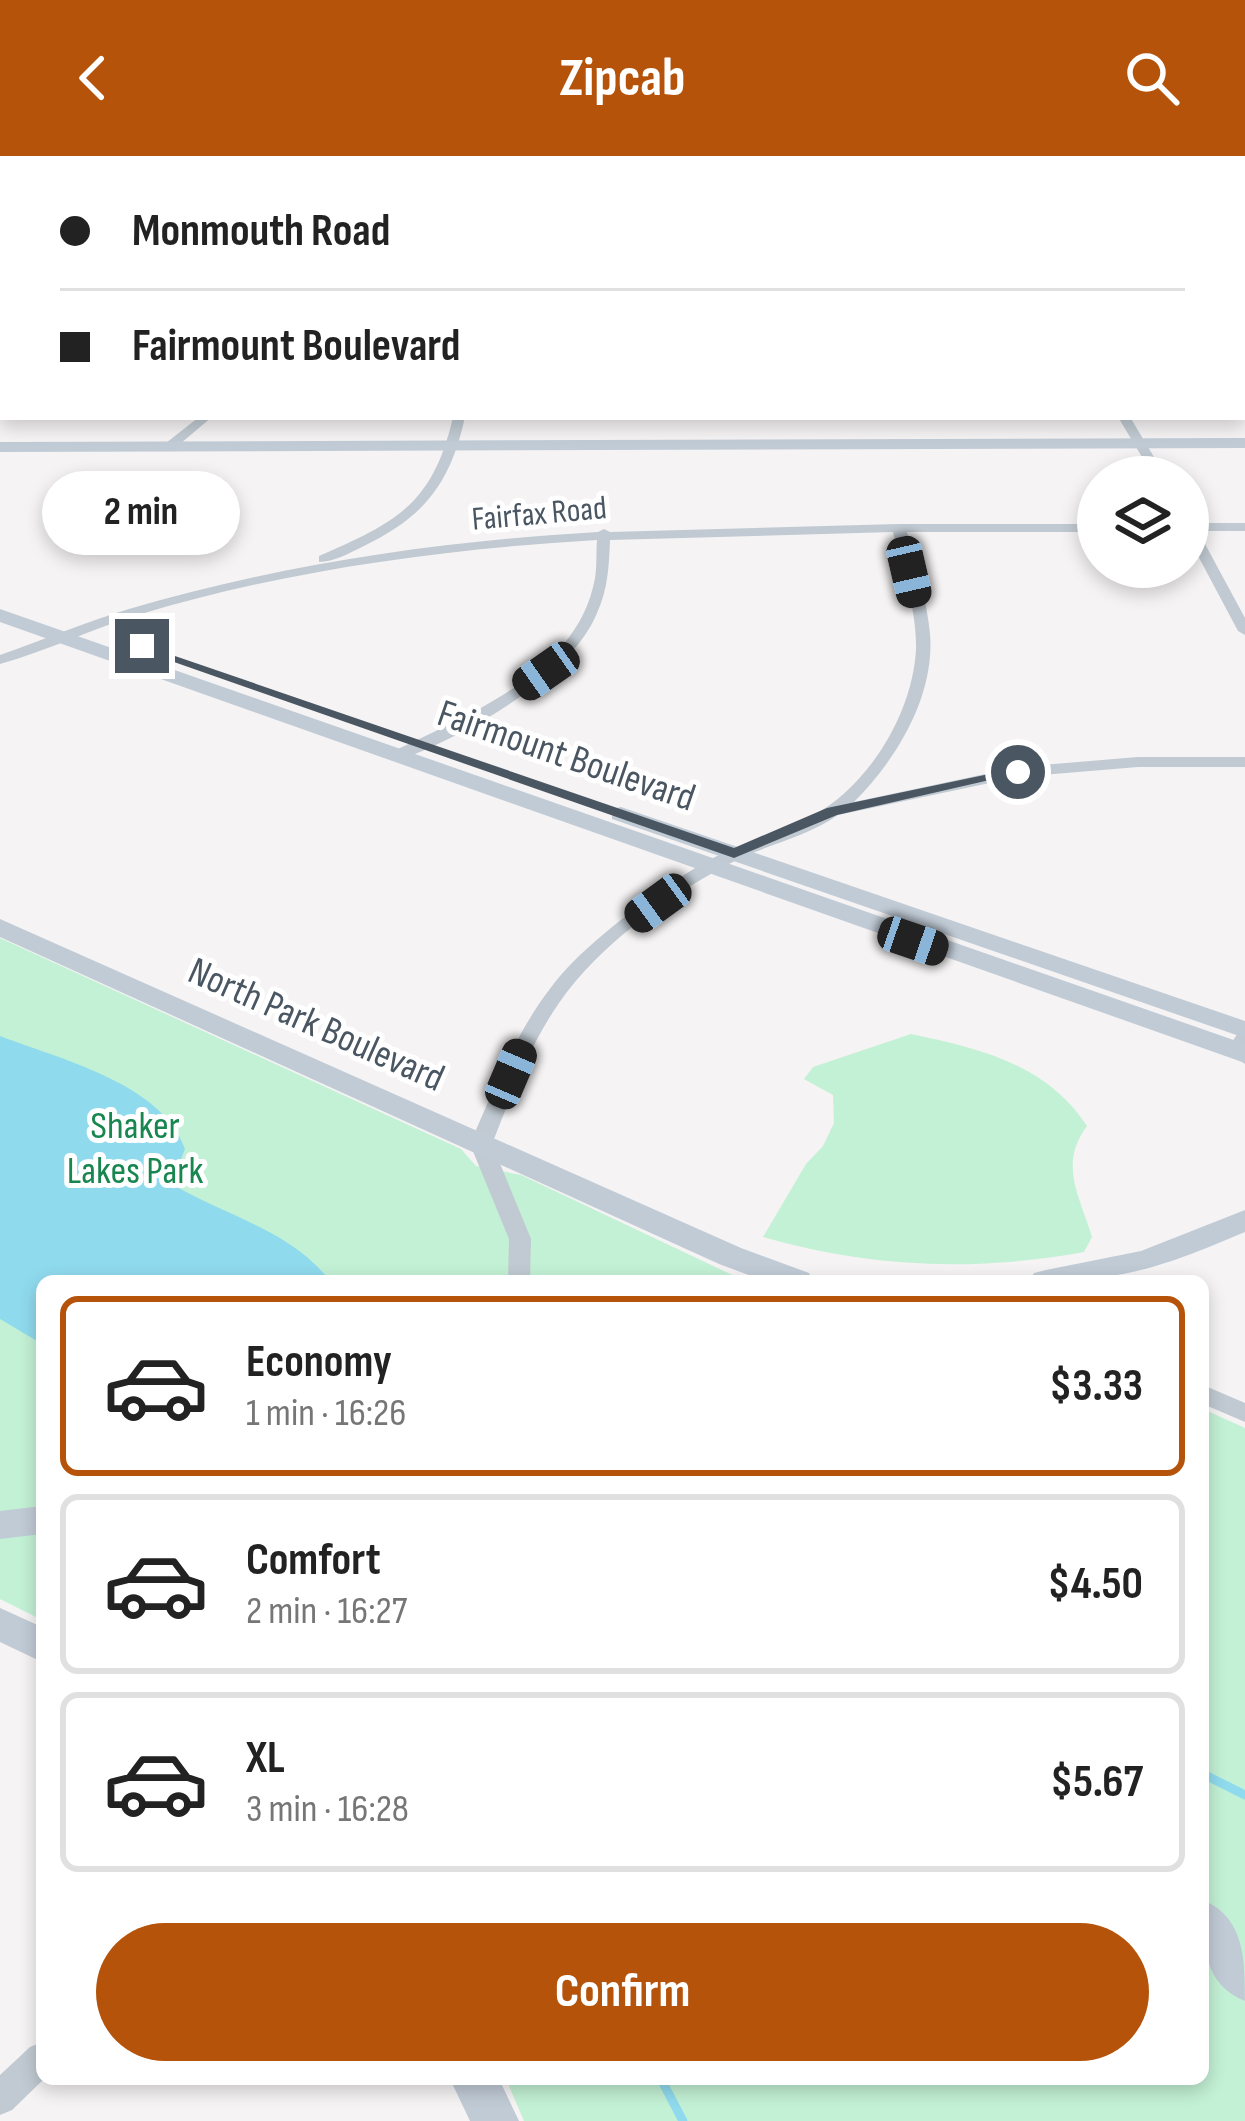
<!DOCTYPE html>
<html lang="en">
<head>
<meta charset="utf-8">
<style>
	body { margin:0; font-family:"Sofia Sans Condensed",sans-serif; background:#f2f2f2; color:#222; height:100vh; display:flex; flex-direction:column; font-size:45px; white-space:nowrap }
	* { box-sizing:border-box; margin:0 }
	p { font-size:39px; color:#767676 }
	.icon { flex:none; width:66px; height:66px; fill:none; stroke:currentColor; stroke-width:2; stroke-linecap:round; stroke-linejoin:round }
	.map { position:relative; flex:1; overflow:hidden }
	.sheet { position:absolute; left:36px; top:1119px; width:1173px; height:810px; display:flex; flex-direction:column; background:#fff; border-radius:18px; box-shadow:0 6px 18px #0003 }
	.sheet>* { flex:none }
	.hud { position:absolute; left:0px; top:0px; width:1245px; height:264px; box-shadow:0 6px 18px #0003; display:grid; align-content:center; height:264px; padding:0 60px; background:#fff }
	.tools { position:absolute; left:1077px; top:300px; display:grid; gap:24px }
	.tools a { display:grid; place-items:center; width:132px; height:132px; border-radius:50%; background:#fff; box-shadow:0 6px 18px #0003; font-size:60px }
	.end { position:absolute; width:54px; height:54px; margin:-27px; border:15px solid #4a5661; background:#fff; box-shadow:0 0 0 6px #fff }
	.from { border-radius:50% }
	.bubble { position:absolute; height:84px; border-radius:42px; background:#fff; box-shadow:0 6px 18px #0003; font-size:39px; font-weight:700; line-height:84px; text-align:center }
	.car { position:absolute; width:36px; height:72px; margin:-36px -18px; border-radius:15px; box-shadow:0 0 9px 3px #0007; background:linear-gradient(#222 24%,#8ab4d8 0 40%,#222 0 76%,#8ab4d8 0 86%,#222 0) }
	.hud b { display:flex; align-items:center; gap:42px; height:114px; font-size:45px }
	.hud b+b { border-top:3px solid #e0e0e0 }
	.hud i { width:30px; height:30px; background:#222 }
	ul { padding:21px 0 0; list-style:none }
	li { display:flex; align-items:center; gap:36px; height:180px; margin:0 24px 18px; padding:0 36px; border:6px solid #e0e0e0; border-radius:18px }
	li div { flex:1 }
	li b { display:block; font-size:45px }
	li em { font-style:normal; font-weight:700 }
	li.active { border-color:#b45309 }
	li>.icon { width:108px; height:108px; stroke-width:1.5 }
	.action { display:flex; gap:24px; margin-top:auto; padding:24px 60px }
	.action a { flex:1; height:138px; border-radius:72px; background:#b45309; color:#fff; font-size:48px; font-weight:700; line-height:138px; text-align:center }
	header { display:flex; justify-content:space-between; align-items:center; height:156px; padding:0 60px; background:#b45309; color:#fff; font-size:54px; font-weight:700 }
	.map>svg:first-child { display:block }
	.green { fill:#c3f1d5 }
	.water { fill:#90daee }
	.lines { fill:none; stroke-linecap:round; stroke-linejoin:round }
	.stream { stroke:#90daee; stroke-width:9 }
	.street { fill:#c1cad2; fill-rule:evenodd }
	.secondary { fill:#c1cbd6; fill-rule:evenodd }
	.route { fill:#4a5661 }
	.labels { text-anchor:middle; stroke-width:10; stroke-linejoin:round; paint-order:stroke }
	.far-street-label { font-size:33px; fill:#4a5661; stroke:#fff }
	.street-label { font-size:39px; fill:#4a5661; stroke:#fff }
	.park-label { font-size:39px; fill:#17864f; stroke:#fff }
</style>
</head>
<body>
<header><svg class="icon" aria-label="back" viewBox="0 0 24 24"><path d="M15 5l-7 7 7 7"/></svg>Zipcab<svg class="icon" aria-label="search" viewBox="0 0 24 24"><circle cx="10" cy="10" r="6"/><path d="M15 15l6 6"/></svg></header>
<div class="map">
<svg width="1245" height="1965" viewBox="0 0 1245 1965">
	<rect width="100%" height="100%" fill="#f5f3f3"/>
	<path class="green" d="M0,782L461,993L476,1010L521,1019L745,1125H42V1464L0,1443Z
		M911,878C978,892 1047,908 1087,970C1058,1009 1080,1040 1092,1081L1084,1096C974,1116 871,1112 763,1081L806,1008L823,990L834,967L833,939L804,923L813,911Z
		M1203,1253L1245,1272V1965H524L506,1923H1203Z"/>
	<path class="water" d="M0,880C59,903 162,927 185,993L176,1016L177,1031C230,1061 293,1076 330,1125H42V1188L0,1163Z"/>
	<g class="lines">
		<path class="stream" d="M1203,1618L1245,1639
			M661,1923L683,1965"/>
		<path class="street" d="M658,0H666L667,3H659Z
			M788,0H796L797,3H789Z
			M930,0H938L939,3H931Z
			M1067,0H1075L1077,3H1069Z
			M1172,0H1181L1183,3H1174Z
			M3,32V38L0,39V33Z
			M1242,37H1245V43H1242Z
			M0,53H3V59H0Z
			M1242,73L1245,74V83L1242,82Z
			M1242,117H1245V123H1242Z
			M1242,165H1245V171H1242Z
			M0,168H3V174H0Z
			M1242,219H1245V225H1242Z
			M0,223H3V229H0Z
			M199,261H212L174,293H166V287Z
			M453,261H465C450,328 425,360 364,390C349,397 334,406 319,406V400C397,366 433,348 453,261Z
			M1118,261H1130L1166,321H1154Z
			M1188,364L1194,367H1245V375H1198L1245,462V479L1238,475L1188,381Z
			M898,368H1098V376H907C915,410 927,443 930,478C935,540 897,603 854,646L1018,611L1138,601H1245V611H1138L1018,621L838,659C805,682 764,689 729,708C667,741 599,789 559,847C529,890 511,940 492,988L531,1083L530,1125H508L509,1083L470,988C499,921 526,850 580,799C620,762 665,728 713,702C746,685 782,677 814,659C870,628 913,556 916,493C917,453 902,414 893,376L610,384C609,410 608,433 597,457C571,522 460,583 396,605L388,600L390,597C468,558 578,518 595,422C597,410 596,397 597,384C443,393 286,414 138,459C91,473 47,495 0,508V499C43,484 86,466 129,453C282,408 440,385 598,376L604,373L610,376Z
			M1245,875V908L1226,895L1238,877Z
			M1203,1229L1245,1247V1266L1203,1248Z
			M42,1886L44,1923L12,1954L0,1959V1919L30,1891Z"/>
		<path class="secondary" d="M3,154V166L0,167V155Z
			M1245,282V292L0,296V286Z
			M0,453L1245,888V907L0,466Z
			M621,651L1245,865V882L612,663V653Z
			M0,763L741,1092L809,1117L813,1125H765L719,1108L0,781Z
			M1245,1054V1076C1160,1112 1124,1125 1030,1125L1034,1117L1046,1114L1141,1095Z
			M42,1350V1378L0,1383V1355Z
			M0,1452L42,1471V1506L0,1486Z
			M1203,1744C1245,1762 1245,1804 1245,1845C1201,1827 1203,1785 1203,1744Z
			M450,1923H499L519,1965H470Z"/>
	</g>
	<path class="route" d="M137,487L734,692L827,652L1018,612L1025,616L837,659L734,702L137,493Z"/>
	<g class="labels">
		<g class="far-street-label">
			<text transform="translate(539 356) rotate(-5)" y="12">Fairfax Road</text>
		</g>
		<g class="street-label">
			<text transform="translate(567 598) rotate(19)" y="14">Fairmount Boulevard</text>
			<text transform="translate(317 867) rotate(24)" y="14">North Park Boulevard</text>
		</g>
		<g class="park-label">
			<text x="135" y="982">Shaker<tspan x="135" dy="45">Lakes Park</tspan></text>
		</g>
	</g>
</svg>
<div class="tools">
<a><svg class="icon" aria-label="layers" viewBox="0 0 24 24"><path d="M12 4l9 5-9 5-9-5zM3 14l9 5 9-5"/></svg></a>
</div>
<i class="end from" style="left:1018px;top:616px"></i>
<i class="end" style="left:142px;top:490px"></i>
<div class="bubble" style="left:42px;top:315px;width:198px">2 min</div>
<i class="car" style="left:909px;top:416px;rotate:167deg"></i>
<i class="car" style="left:546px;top:515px;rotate:235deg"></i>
<i class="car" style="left:658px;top:747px;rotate:234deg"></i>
<i class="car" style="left:913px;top:785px;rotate:109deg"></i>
<i class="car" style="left:511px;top:918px;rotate:23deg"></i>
<div class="hud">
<b><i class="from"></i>Monmouth Road</b>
<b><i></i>Fairmount Boulevard</b>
</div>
<section class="sheet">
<ul>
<li class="active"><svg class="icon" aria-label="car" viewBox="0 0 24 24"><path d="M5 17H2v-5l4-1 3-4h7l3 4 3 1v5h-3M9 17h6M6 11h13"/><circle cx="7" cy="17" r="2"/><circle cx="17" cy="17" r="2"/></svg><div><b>Economy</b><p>1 min · 16:26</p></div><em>$3.33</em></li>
<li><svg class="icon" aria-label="car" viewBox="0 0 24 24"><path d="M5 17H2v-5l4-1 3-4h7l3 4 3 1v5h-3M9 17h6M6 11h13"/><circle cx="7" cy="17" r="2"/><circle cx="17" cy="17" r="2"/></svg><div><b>Comfort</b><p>2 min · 16:27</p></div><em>$4.50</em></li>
<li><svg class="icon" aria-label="car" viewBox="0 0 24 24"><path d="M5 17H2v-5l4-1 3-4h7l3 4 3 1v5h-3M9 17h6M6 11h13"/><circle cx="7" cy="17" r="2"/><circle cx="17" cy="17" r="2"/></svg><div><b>XL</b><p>3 min · 16:28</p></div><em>$5.67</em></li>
</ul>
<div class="action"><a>Confirm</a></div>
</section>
</div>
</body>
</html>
